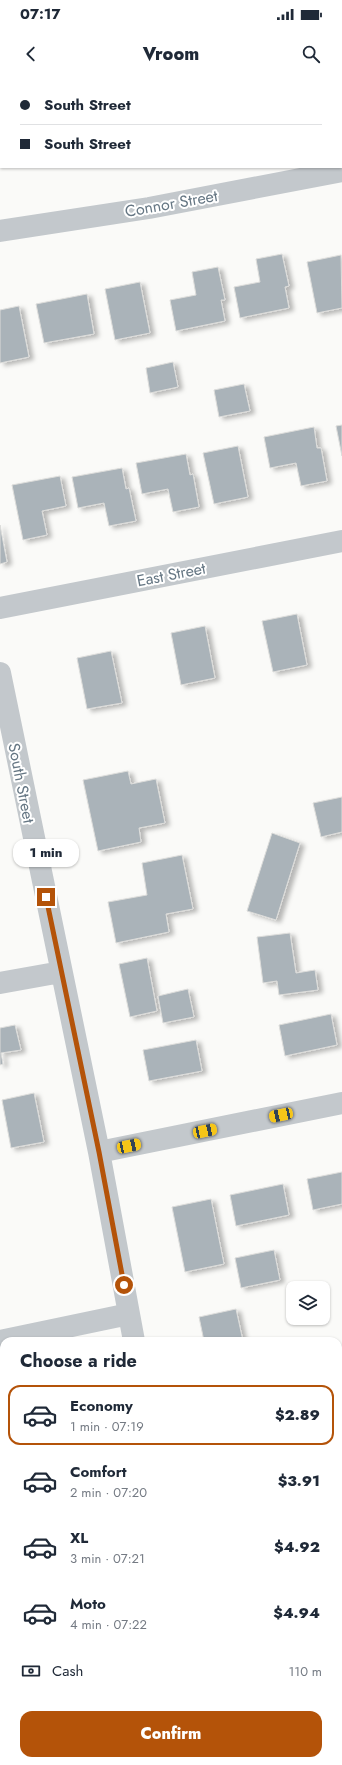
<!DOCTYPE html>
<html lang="en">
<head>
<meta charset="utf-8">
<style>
	body { margin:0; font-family:Jost,sans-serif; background:#f2f2f3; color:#1f2937; height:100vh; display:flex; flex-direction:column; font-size:15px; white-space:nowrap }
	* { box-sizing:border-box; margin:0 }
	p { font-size:13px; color:#747a83 }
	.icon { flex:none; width:22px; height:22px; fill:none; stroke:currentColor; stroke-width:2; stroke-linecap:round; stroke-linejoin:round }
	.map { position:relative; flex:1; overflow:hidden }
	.details { position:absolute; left:0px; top:1257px; width:342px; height:428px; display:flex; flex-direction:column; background:#fff; border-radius:12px 12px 0 0; box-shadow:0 1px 3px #0004 }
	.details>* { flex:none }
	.guide { position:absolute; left:0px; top:0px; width:342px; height:88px; box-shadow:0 1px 3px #0004; display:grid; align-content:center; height:88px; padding:0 20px; background:#fff }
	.fabs { position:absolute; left:286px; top:1201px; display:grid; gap:8px }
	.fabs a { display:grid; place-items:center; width:44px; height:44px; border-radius:8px; background:#fff; box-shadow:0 1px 3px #0004; font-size:20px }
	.end { position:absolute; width:18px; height:18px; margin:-9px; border:5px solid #b45309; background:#fff; box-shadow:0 0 0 2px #fff }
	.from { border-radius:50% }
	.bubble { position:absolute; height:28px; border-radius:12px; background:#fff; box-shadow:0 1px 3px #0004; font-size:13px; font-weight:800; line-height:28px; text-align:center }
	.car { position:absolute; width:12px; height:24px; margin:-12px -6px; border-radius:5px; box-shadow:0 0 3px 1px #0007; background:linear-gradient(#f5c518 24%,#345 0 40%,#f5c518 0 76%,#345 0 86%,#f5c518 0) }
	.guide b { display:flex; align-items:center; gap:14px; height:38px; font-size:15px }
	.guide b+b { border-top:1px solid #e0e1e3 }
	.guide i { width:10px; height:10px; background:#1f2937 }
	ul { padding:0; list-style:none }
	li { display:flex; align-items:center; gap:12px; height:60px; margin:0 8px 6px; padding:0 12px; border:2px solid transparent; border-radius:12px }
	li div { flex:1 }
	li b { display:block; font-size:15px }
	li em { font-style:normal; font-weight:800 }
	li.active { border-color:#b45309 }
	li>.icon { width:36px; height:36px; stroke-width:1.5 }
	h2 { padding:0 20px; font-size:18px; line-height:48px }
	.pay { display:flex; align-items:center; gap:10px; height:44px; padding:0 20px; font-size:15px }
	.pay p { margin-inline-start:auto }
	.button { display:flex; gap:8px; margin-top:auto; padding:8px 20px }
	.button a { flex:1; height:46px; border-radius:12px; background:#b45309; color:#fff; font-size:16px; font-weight:800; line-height:46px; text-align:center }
	.status { display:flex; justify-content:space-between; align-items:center; height:28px; padding:0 20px; background:#fff; direction:ltr }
	.status svg { height:11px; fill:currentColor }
	header { display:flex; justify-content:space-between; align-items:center; height:52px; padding:0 20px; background:#fff; font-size:18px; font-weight:800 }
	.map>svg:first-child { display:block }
	.building { fill:#aab3b9; stroke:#dcdcda; filter:url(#shadow) }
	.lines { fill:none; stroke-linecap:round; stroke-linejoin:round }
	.minor { stroke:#c3c8cc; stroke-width:22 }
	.route { stroke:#b45309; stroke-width:5 }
	.labels { text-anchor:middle; stroke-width:4; stroke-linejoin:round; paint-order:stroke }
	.street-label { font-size:16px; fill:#657683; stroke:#fff }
</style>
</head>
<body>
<div class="status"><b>07:17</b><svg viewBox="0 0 49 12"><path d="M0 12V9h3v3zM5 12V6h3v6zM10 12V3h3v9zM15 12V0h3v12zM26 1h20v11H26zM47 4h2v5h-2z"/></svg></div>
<header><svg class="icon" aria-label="back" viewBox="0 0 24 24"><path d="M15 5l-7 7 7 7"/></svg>Vroom<svg class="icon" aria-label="search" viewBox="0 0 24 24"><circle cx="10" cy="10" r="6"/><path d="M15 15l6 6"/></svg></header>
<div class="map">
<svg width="342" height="1685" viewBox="0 0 342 1685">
	<defs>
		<filter id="shadow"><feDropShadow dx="4.5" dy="2.5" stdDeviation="2" flood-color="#0004"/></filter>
	</defs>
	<rect width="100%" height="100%" fill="#fafaf8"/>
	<path class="building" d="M0,0H40L41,1H1L0,22Z
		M66,0H90L91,1H66Z
		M282,174L289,206L285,207L289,228L240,238L234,207L260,202L256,179Z
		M341,175L342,228L317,233L307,182Z
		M218,187L225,220H221L225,241L176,251L170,220L196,215L192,192Z
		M140,202L150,253L115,260L105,209Z
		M87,214L94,254L44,263L36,224Z
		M19,226L29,277L0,283V230Z
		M173,282L178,307L150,313L146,288Z
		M244,304L250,331L219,337L214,310Z
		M342,345V376L336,346Z
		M314,347L317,368H321L327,401L301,406L296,383L270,388L264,357Z
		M238,366L248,417L214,424L203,373Z
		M186,374L190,395L193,394L199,427L173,432L168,409L142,414L136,383Z
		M122,388L126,409L129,408L136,441L109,446L104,423L78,428L72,397Z
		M60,396L66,426L42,431L47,455L23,460L12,405Z
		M0,445L7,482L0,484Z
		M297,534L307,585L273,592L262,541Z
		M205,546L215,598L181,605L171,553Z
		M111,571L122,623L87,629L77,578Z
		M128,691L131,704L156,699L165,743L139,748L141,762L98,771L83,700Z
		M342,717V752L321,757L313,723Z
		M272,753L300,763L276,840L247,831Z
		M182,775L193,829L166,834L169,852L116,863L108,822L147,815L142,783Z
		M290,853L296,893L315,890L318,910L279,915L277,901L263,903L257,857Z
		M147,878L157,931L130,937L119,884Z
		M188,909L194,937L163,943L158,916Z
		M331,934L337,965L285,976L279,945Z
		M15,945L21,970L1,973L3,984L0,985V948Z
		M196,960L202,991L149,1001L143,970Z
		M34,1013L44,1062L11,1068L2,1020Z
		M342,1092V1124L313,1130L307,1099Z
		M283,1104L289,1135L236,1146L230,1115Z
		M211,1119L224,1184L185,1192L172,1127Z
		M274,1170L280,1200L241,1208L235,1178Z
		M236,1229L243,1261H204L199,1237Z
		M4,1525V1584H0V1526Z
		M338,1602H340L342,1613V1655H338Z
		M22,1681H50V1685H23Z
		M82,1681H110V1685H83Z
		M129,1681H157L158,1685H130Z
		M273,1681H306L307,1685H274Z"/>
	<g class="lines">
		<path class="minor" d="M279,0L280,1
			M0,151L149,128L342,91
			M0,528L342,461
			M0,593L99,1072L134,1261
			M0,903L61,892
			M99,1072L342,1023
			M0,1261L129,1234
			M338,1552L342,1551
			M0,1620L4,1619
			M217,1681L218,1685"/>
	</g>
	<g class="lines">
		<path class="route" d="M46,817L99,1072L124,1205"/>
	</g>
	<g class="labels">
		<g class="street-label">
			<text transform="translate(171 123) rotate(-10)" y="6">Connor Street</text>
			<text transform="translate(171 494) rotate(-11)" y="6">East Street</text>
			<text transform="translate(22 703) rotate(79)" y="6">South Street</text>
		</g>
	</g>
</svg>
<div class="fabs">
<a><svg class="icon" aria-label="layers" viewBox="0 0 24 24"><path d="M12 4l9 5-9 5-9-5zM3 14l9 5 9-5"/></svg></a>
</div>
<i class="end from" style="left:124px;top:1205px"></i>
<i class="end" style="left:46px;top:817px"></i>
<div class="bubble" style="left:13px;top:759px;width:66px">1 min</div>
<i class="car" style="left:281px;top:1035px;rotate:258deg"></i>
<i class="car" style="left:205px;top:1051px;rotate:78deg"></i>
<i class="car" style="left:129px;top:1066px;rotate:78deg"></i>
<div class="guide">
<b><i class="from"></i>South Street</b>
<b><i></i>South Street</b>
</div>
<section class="details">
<h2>Choose a ride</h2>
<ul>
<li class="active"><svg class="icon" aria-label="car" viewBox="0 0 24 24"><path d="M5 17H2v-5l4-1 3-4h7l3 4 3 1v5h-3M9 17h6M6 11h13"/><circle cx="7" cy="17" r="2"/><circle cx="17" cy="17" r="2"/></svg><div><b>Economy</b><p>1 min · 07:19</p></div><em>$2.89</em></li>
<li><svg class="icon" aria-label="car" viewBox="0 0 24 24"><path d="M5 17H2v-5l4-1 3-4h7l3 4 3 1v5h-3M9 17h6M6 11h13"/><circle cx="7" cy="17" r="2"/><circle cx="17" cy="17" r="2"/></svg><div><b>Comfort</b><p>2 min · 07:20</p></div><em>$3.91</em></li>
<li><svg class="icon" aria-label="car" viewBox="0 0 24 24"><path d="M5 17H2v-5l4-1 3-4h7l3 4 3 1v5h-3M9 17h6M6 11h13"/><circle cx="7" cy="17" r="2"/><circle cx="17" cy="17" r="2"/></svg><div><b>XL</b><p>3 min · 07:21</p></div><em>$4.92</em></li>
<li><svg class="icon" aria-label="car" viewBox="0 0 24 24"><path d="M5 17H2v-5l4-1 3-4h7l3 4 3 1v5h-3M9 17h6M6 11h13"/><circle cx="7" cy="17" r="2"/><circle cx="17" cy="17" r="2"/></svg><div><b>Moto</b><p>4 min · 07:22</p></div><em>$4.94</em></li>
</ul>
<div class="pay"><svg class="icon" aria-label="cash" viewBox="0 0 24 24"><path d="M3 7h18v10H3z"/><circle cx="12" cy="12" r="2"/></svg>Cash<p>110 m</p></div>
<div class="button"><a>Confirm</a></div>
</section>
</div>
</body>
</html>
